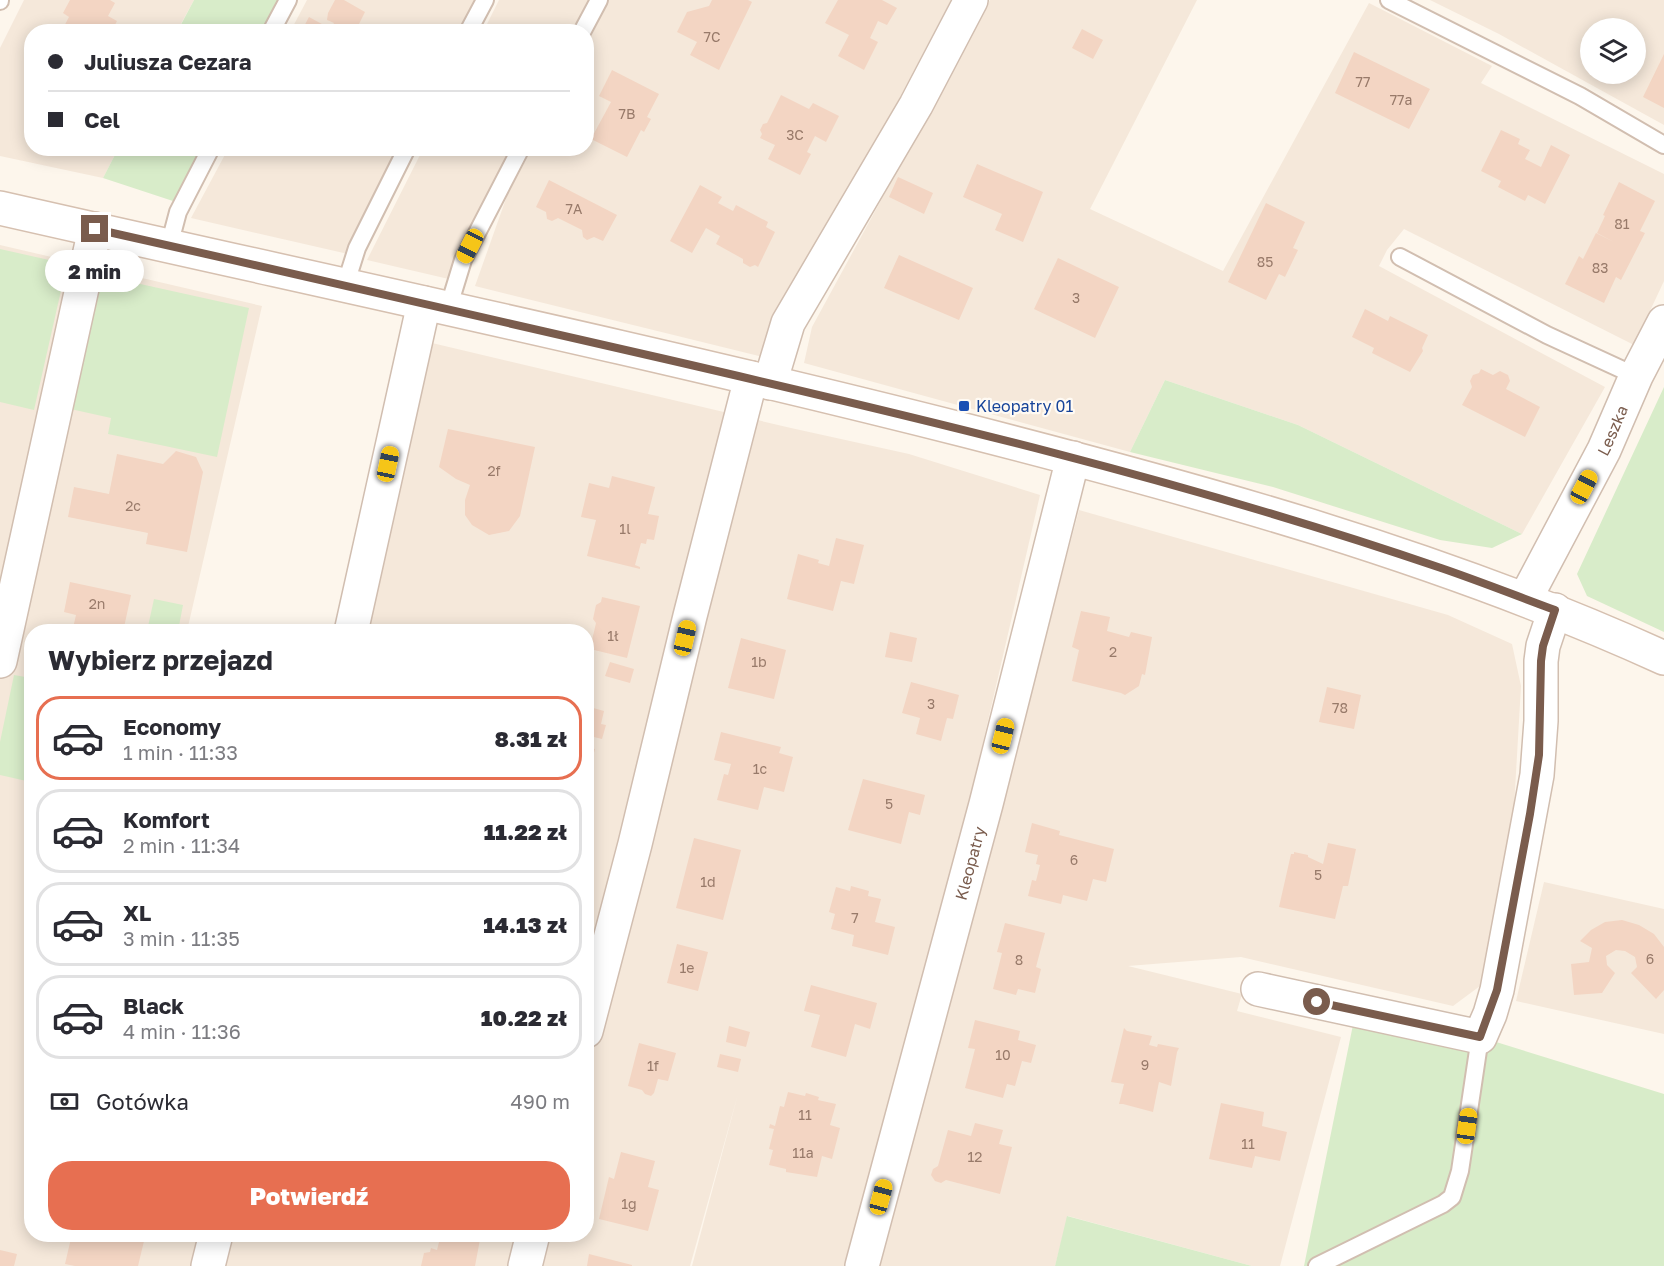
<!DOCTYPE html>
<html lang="pl">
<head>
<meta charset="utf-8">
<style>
	body { margin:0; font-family:"Golos Text",sans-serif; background:#f7f7f7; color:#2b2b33; height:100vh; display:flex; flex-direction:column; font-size:22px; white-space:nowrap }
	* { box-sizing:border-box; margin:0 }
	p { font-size:20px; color:#7c7c81 }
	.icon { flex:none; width:33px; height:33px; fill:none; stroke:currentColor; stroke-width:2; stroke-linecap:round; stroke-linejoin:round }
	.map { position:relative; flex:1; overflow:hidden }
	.details { position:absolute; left:24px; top:624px; width:570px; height:618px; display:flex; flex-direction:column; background:#fff; border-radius:24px; box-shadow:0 3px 15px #0003 }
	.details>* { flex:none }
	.banner { position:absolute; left:24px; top:24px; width:570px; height:132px; border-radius:24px; box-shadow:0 3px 15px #0003; display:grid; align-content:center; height:132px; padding:0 24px; background:#fff }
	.tools { position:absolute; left:1580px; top:18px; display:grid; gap:12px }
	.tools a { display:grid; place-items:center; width:66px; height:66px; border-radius:50%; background:#fff; box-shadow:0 3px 15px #0003; font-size:30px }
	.end { position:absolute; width:27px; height:27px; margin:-14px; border:8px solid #7a5c4d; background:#fff; box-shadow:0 0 0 3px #fff }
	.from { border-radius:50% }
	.bubble { position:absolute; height:42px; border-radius:21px; background:#fff; box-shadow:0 3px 15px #0003; font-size:20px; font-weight:800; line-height:42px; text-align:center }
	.car { position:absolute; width:18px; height:36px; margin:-18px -9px; border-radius:8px; box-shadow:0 0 4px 2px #0007; background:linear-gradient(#f5c518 24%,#345 0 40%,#f5c518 0 76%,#345 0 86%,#f5c518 0) }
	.banner b { display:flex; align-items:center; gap:21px; height:57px; font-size:22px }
	.banner b+b { border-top:2px solid #e1e1e2 }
	.banner i { width:15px; height:15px; background:#2b2b33 }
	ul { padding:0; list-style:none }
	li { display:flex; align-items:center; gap:18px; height:84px; margin:0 12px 9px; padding:0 12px; border:3px solid #e1e1e2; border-radius:24px }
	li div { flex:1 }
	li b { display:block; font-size:22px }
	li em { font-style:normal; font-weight:800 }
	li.selected { border-color:#e76f51 }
	li>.icon { width:54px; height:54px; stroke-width:1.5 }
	h2 { padding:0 24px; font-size:27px; line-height:72px }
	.pay { display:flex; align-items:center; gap:15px; height:66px; padding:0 24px; font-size:22px }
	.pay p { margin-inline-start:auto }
	.primary-button { display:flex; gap:12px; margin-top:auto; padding:12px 24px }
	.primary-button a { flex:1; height:69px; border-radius:24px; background:#e76f51; color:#fff; font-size:24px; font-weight:800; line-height:69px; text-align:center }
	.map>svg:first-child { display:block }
	.residential { fill:#f5e8da; fill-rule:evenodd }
	.green { fill:#d8ecc9 }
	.building { fill:#f3d5c3 }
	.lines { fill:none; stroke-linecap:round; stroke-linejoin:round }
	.lane-casing { stroke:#d1beb0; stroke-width:20 }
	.street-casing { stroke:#d1beb0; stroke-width:36 }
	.secondary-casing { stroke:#d6c0b0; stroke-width:36 }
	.lane { stroke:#fff; stroke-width:16 }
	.street { stroke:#fff; stroke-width:33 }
	.secondary { stroke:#fff; stroke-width:33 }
	.route { stroke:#7a5c4d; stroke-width:8 }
	.transit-dot { fill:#1a4fb4; stroke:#fffaf3; stroke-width:2 }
	.labels { text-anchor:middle; stroke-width:4.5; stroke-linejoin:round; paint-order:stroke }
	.number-label { font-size:14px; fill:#987a6a }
	.transit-label { font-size:16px; fill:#164399; stroke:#fffaf3; text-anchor:start }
	.street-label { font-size:16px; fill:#7a5c4d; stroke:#fffaf3 }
</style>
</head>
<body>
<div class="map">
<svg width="1664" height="1266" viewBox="0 0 1664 1266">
	<rect width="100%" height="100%" fill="#fdf6ec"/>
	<path class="residential" d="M24,0H194L177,31L32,32V148L118,149L103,178L0,156V48Z
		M307,0H479L463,31L290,32Z
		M499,0H591L576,31L483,32Z
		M609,0H951L763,357L475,286L508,193L532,149L586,148L587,44Z
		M990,0H1197L1090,209L1223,271L1369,3L1492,66L1481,83L1664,174V281L1634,345L1404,229L1387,250L1379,266L1605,387L1522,534L1298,425L1165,380L1130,452L804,363L812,327Z
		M1430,0H1664V125L1499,34ZM1590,28H1635V74H1590Z
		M228,149H402L348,254L191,218Z
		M423,149H518L453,280L367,260Z
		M0,245L262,306L187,631L32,632V1234H586V632L364,631L432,343L791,428L909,454L1040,495L972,790L852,1266H692L738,1094L690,1266H0Z
		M1079,510L1448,615L1512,644L1521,686L1512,842L1480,986L1453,1006L1241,957L1128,966L1242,994L1237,1011L1341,1037L1280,1266H1252L1068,1216L1055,1266H880Z
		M1544,882L1664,909V1034L1516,1001Z"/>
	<path class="green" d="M194,0H280L263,31L177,32Z
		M118,149H203L176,202L103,178Z
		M0,249L67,264L34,410L0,402Z
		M95,274L249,308L217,457L108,434L111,418L66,408Z
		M1165,380L1298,425L1522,534L1492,548L1440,540L1273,487L1130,452Z
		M1664,387V632L1587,596L1577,574Z
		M154,599L183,605L178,631H147Z
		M14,675L31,678V782L0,775V742Z
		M1356,1010L1480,1037L1664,1094V1266H1304Z
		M1067,1216L1252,1266H1055Z"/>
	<path class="building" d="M70,0H110L115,3L108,16L117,21L115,25L118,32H61L69,17L63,13Z
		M335,0H344L365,12L357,28L353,25L350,32H301L309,17L331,29L334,23L327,20L328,13Z
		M712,0H748L752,2L719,70L690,55L697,42L677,32L687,12L709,6Z
		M838,0H882L897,8L887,25L878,21L870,38L878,42L864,70L838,56L849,35L825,23Z
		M1082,29L1103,40L1093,59L1072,48Z
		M1354,52L1430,89L1409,129L1335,93Z
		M1664,54V108L1643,97Z
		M612,70L659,94L647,117L651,119L644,132L641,130L627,157L591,139L611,102L599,96Z
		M781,95L809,109L813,103L839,116L826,142L815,136L807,152L811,154L800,175L768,159L775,145L760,138L762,134L760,130L763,124L767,123Z
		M1501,130L1520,139L1518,144L1530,150L1525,159L1541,167L1551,145L1570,155L1545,204L1528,195L1525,201L1498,187L1501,181L1481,171Z
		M977,164L1043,192L1023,242L995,230L1002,214L963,197Z
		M898,177L933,193L924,214L889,197Z
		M549,180L617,215L603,241L594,237L587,240L583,237L582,230L558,218L552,221L547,219L546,212L536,207Z
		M1619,182L1655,201L1640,231L1645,233L1621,280L1616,277L1604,303L1565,284L1579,256L1583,259L1596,233L1614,242L1597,233L1605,216L1603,215Z
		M700,185L722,197L718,203L733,211L736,205L768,222L766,227L775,232L758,267L755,265L750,267L743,263V259L716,244L720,236L706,228L692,253L670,241Z
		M1266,203L1305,222L1293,248L1298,250L1285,277L1279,274L1266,300L1228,282Z
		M899,255L973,288L959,320L884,288Z
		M1058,258L1119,287L1095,338L1034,309Z
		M1365,309L1388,321L1390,316L1428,335L1422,348L1423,351L1410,372L1372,353L1374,348L1352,337Z
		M1481,369L1493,375L1500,371L1508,375L1510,381L1506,389L1540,407L1525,437L1462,405L1472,387L1470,381L1473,375L1479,373Z
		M448,429L535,447L520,516L509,531L489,535L472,525L465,515V500L470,485L456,479L439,467Z
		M176,451L196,457L203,472L187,552L146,544L148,533L68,517L74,487L109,494L117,454L163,464Z
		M612,476L655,487L648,514L659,516L654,540L647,539L646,544L641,543L635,565L640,567V569L587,556L596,520L581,517L589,483L609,488Z
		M836,538L864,545L854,584L841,581L833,611L787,599L798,554L819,560L818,563L829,566Z
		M70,582L131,595L123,632H72L76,615L64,612Z
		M602,597L640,606L627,658L590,649L596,623L593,619L596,605L601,602Z
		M1081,611L1110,617L1107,631L1129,637L1131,632L1152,637L1145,675L1142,674L1139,686L1125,695L1121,693L1072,681L1079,650L1072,647Z
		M890,632L917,638L912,662L885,657Z
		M741,638L786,650L774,699L728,688Z
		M610,662L634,669L630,683L605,676Z
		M911,682L959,695L953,719L947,718L941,741L916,734L920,718L902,713Z
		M1327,687L1361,695L1354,729L1319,722Z
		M586,706L604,711L601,724L606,725L602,739L594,737L591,748L595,749L588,775L586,774Z
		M721,732L781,747L779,753L793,757L784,792L764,787L758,810L717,800L724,774L728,775L731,764L714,760Z
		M863,779L925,795L920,815L909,812L901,844L848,830Z
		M1032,823L1060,831L1059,835L1114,849L1106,882L1093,879L1087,901L1063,895L1061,904L1028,896L1032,880L1036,881L1040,865L1036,864L1038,855L1025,852Z
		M694,838L741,850L723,920L676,908Z
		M1328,843L1356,849L1348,886H1343L1335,919L1279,907L1291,854H1294V852L1308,855V857L1323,864Z
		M851,886L869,891L868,896L881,899L875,922L895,927L888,955L852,946L854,935L831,929L835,914L829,912L836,887L850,891Z
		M1622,920L1639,925L1654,934L1664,947V990L1656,999L1631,973L1637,967L1635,957L1625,951L1616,950L1606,956L1607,965L1615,973L1602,993L1574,995L1571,964L1589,962L1592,948L1580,941L1591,930L1605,922Z
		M1005,923L1045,933L1036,967L1041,969L1035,993L1018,989L1016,995L993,989L1002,953L997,952Z
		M677,944L708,952L698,991L667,983Z
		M811,985L877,1003L870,1029L855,1024L846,1057L811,1047L820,1015L804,1011Z
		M975,1020L1020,1031L1018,1040L1036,1045L1031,1063L1022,1061L1015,1086L1007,1084L1003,1098L965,1088L975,1049L968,1048Z
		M729,1026L750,1032L746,1047L726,1042Z
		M1124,1028L1127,1031L1152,1036L1149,1045L1157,1047L1158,1044L1179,1048L1177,1052L1171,1086L1159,1082L1153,1112L1123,1104H1119L1124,1084L1111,1082Z
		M639,1043L676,1053L668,1081L658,1079L654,1093L651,1096L645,1094L642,1090L628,1086Z
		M720,1054L741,1059L738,1072L717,1067Z
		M788,1092L805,1096L806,1093L819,1097L818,1100L836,1104L830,1125L840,1128L832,1159L822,1156L817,1177L786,1172V1169L769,1165L773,1150L769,1149L774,1129L769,1128L770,1124L775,1126L780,1106L784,1107Z
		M1221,1103L1264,1112L1262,1126L1287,1132L1280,1161L1255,1156L1252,1168L1209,1159Z
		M975,1123L1003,1130L999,1144L1012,1147L1000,1194L946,1180L941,1183L935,1181L931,1175L933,1169L938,1166L948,1130L971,1136Z
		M621,1152L655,1161L648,1187L659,1190L648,1231L599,1219L609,1177L614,1179Z
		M72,1234H136L145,1237L138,1266H75L65,1264Z
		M441,1234H481L475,1266H421L424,1253L430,1252L431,1248L437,1250Z
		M0,1250L17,1254L14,1266H0Z
		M589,1254L632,1265V1266H587Z"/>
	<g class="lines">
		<defs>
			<path id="lane" d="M1389,0L1580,96L1664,145
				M0,1V0
				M271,32L288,0
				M468,32L485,0
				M582,32L599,0
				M169,246L178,212L211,148
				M1400,257L1547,335L1636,376
				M345,286L357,248L407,148
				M448,309L463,260L521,148
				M1317,1266L1443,1204L1452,1197L1460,1171L1480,1037"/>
			<g id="street">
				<path d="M770,383L788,323L916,105L971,0"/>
				<path id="s1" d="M1525,599L1604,450L1636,376L1664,322"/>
				<path d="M351,632L424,303"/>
				<path d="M0,661L95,229"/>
				<path d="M1258,989L1480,1037L1490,1014L1497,990L1537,775L1541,721V661L1543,646L1555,610"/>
				<path d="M586,1031L635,844L690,616L751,378"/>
				<path d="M208,1266L216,1234"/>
				<path d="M525,1266L533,1234"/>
				<path id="s2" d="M862,1266L986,804L1073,458"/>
			</g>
			<path id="secondary" d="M0,208C321,281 644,349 964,430C1202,491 1440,556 1664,658"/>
		</defs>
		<use href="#lane" class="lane-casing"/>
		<use href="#street" class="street-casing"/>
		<use href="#secondary" class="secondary-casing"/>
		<use href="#lane" class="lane"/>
		<use href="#street" class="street"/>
		<use href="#secondary" class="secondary"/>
	</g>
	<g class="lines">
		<path class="route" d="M95,229C285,272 475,314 665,359C925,419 1188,481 1441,568C1479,581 1517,596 1555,610L1543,646L1541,661L1539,755L1530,814L1497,990L1480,1037L1317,1002"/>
	</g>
	<rect class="transit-dot" x="958" y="400" width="12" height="12" rx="3"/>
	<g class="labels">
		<g class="number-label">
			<text x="712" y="42">7C</text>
			<text x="1363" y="87">77</text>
			<text x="1401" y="105">77a</text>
			<text x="627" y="119">7B</text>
			<text x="795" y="140">3C</text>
			<text x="574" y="214">7A</text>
			<text x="1622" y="229">81</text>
			<text x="1265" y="267">85</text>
			<text x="1600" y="273">83</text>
			<text x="1076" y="303">3</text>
			<text x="494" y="476">2f</text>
			<text x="133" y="511">2c</text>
			<text x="625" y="534">1l</text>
			<text x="97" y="609">2n</text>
			<text x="613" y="641">1ł</text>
			<text x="1113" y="657">2</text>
			<text x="759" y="667">1b</text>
			<text x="931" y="709">3</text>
			<text x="1340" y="713">78</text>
			<text x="760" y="774">1c</text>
			<text x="889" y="809">5</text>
			<text x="1074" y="865">6</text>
			<text x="1318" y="880">5</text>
			<text x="708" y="887">1d</text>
			<text x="855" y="923">7</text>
			<text x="1650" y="964">6</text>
			<text x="1019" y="965">8</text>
			<text x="687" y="973">1e</text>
			<text x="1003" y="1060">10</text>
			<text x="1145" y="1070">9</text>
			<text x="653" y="1071">1f</text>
			<text x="805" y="1120">11</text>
			<text x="1248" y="1149">11</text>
			<text x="803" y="1158">11a</text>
			<text x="975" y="1162">12</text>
			<text x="629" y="1209">1g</text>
		</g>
		<g class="transit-label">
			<text x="976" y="412">Kleopatry 01</text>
		</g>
		<g class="street-label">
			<text dy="6" stroke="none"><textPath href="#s1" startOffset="190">Leszka</textPath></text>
			<text dy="6" stroke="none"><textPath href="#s2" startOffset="417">Kleopatry</textPath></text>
		</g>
	</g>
</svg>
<div class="tools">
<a><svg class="icon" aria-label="layers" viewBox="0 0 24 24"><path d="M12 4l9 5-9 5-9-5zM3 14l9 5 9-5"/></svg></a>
</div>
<i class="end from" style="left:1317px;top:1002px"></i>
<i class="end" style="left:95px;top:229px"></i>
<div class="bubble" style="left:45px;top:250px;width:99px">2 min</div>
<i class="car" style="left:470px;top:246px;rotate:207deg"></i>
<i class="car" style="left:388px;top:464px;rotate:12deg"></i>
<i class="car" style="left:1584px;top:487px;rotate:28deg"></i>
<i class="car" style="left:685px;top:638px;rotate:13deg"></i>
<i class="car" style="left:1003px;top:736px;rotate:14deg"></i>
<i class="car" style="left:1467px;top:1126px;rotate:8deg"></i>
<i class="car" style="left:881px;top:1197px;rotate:15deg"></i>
<div class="banner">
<b><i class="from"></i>Juliusza Cezara</b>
<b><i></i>Cel</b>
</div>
<section class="details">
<h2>Wybierz przejazd</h2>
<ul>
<li class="selected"><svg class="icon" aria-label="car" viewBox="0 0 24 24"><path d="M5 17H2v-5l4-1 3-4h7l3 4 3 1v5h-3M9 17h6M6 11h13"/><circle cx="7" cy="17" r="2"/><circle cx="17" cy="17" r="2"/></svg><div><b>Economy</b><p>1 min · 11:33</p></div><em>8.31 zł</em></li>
<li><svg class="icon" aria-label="car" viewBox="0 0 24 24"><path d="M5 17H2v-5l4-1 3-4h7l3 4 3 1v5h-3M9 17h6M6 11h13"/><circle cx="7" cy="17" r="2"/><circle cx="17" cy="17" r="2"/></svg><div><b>Komfort</b><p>2 min · 11:34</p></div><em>11.22 zł</em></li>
<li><svg class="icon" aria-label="car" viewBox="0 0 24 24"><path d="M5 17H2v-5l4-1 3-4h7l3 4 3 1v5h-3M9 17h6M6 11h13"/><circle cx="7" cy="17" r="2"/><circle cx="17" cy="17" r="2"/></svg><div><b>XL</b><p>3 min · 11:35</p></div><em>14.13 zł</em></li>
<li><svg class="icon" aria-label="car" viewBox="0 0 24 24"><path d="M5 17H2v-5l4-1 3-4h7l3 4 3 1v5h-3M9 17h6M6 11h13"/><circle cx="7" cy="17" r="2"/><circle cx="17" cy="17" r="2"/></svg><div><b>Black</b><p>4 min · 11:36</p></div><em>10.22 zł</em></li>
</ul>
<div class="pay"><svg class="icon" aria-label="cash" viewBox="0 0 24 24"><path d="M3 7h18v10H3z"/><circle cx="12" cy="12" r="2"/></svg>Gotówka<p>490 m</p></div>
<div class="primary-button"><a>Potwierdź</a></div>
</section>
</div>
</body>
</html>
